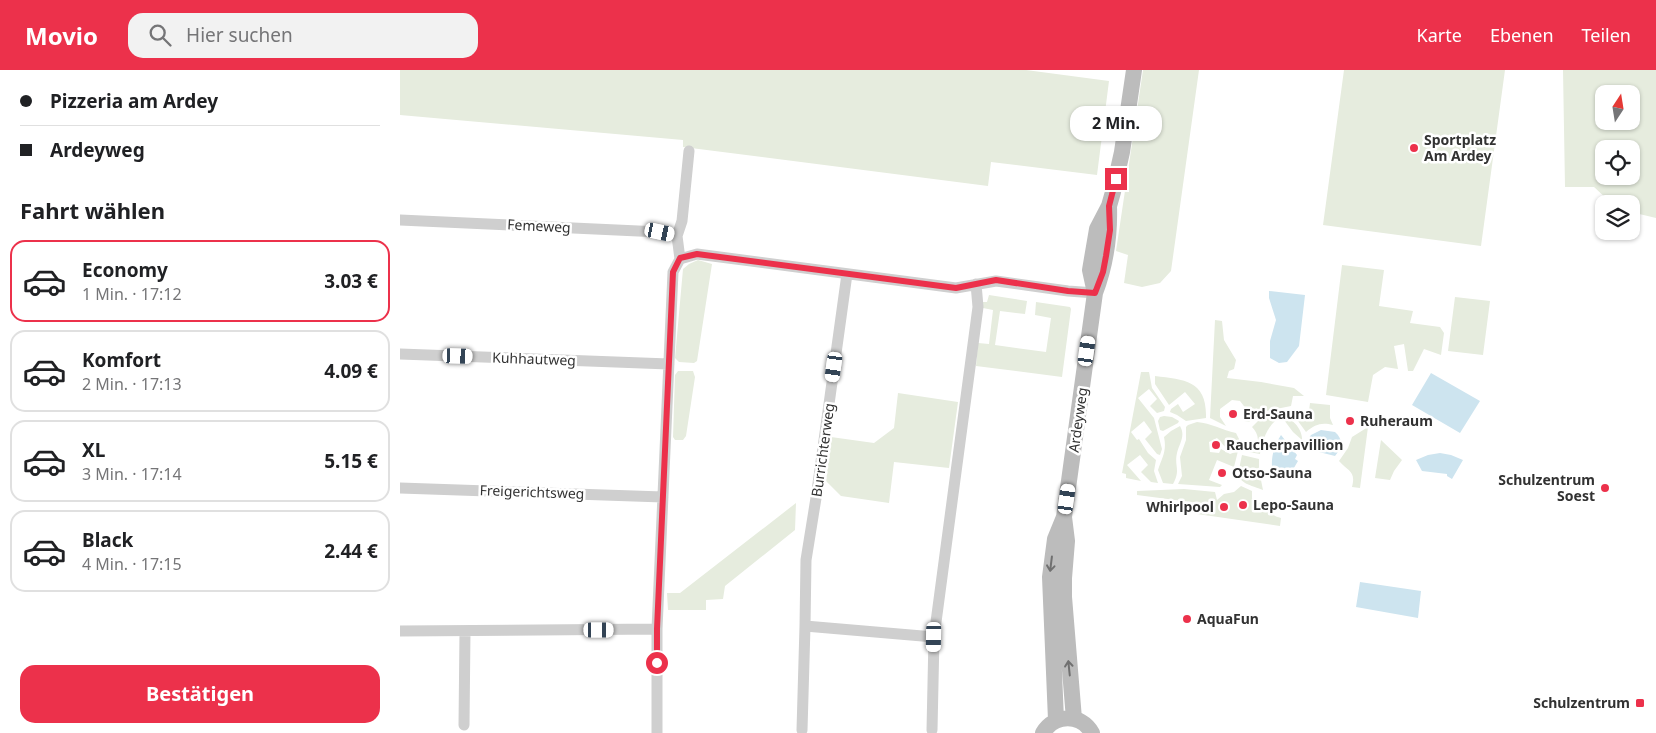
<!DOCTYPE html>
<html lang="de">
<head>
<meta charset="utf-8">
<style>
	body { margin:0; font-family:"Noto Sans",sans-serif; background:#f2f2f2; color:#202124; height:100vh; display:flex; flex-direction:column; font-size:19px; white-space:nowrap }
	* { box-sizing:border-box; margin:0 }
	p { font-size:16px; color:#757577 }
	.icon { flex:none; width:28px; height:28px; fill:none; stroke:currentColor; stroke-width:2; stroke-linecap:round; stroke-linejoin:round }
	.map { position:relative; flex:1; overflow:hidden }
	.sheet { display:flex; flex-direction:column; background:#fff; width:400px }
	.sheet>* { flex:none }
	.hud { display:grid; align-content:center; height:110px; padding:0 20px; background:#fff }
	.needle { width:32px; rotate:12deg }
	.tools { position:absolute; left:1195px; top:15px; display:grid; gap:10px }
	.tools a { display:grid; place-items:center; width:45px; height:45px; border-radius:10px; background:#fff; box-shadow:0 1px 4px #0004; font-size:25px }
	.end { position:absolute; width:22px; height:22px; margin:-11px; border:6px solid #ec314b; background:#fff; box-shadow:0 0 0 2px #fff }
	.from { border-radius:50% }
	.bubble { position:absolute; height:35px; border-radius:15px; background:#fff; box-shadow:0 1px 4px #0004; font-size:16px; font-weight:700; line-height:35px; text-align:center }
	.car { position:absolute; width:15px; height:30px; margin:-15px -8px; border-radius:6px; box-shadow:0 0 4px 1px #0007; background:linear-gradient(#fff 24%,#345 0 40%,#fff 0 76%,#345 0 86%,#fff 0) }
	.hud b { display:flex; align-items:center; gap:18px; height:48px; font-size:19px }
	.hud b+b { border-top:1px solid #e0e0e0 }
	.hud i { width:12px; height:12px; background:#202124 }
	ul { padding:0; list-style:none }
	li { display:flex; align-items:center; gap:15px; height:82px; margin:0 10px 8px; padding:0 10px; border:2px solid #e0e0e0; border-radius:15px }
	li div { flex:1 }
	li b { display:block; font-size:19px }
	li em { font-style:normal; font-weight:700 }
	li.active { border-color:#ec314b }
	li>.icon { width:45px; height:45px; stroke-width:1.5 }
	h2 { padding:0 20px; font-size:22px; line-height:60px }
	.button { display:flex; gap:10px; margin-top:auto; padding:10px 20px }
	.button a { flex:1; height:58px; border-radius:15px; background:#ec314b; color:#fff; font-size:20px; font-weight:700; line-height:58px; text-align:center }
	header { display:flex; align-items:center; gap:30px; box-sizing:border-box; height:70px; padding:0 25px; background:#ec314b; color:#fff }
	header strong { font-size:24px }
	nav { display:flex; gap:28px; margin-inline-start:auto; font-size:18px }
	.search { width:350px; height:45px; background:#f2f2f2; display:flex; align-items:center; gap:12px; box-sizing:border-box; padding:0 18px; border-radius:15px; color:#757577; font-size:19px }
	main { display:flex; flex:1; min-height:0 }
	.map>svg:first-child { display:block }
	.green { fill:#e6ecde; fill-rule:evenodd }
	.water { fill:#cde4ef }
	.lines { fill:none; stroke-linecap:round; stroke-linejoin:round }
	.street { stroke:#cfcfcf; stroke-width:11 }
	.secondary { stroke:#bcbcbc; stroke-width:16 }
	.oneway { stroke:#707070 }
	.route { stroke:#ec314b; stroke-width:6 }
	.poi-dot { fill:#ec314b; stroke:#fff; stroke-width:2 }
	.labels { text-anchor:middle; stroke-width:5; stroke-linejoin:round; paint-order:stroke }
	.poi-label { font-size:14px; font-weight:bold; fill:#323232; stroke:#fff; text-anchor:start }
	.street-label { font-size:14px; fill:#323232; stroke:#fff }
</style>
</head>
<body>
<header>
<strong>Movio</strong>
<div class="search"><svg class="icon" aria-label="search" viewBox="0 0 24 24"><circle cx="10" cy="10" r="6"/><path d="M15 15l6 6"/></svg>Hier suchen</div>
<nav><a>Karte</a><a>Ebenen</a><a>Teilen</a></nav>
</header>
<main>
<section class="sheet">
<div class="hud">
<b><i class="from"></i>Pizzeria am Ardey</b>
<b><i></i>Ardeyweg</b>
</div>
<h2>Fahrt wählen</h2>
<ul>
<li class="active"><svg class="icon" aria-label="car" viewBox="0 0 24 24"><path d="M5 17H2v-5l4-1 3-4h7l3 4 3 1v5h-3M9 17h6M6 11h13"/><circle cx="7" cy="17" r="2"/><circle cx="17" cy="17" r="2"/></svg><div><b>Economy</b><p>1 Min. · 17:12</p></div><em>3.03 €</em></li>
<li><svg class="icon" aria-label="car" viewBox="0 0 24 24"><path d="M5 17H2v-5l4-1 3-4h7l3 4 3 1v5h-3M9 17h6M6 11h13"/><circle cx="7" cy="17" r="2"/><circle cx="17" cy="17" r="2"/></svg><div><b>Komfort</b><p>2 Min. · 17:13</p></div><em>4.09 €</em></li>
<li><svg class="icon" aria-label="car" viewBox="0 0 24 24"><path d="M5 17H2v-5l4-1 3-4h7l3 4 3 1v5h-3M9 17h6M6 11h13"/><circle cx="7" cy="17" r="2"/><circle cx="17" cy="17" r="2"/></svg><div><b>XL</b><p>3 Min. · 17:14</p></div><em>5.15 €</em></li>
<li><svg class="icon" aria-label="car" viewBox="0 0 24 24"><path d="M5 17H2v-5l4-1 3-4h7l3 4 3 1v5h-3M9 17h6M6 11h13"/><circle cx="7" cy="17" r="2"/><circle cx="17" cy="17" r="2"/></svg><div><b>Black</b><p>4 Min. · 17:15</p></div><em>2.44 €</em></li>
</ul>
<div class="button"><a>Bestätigen</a></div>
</section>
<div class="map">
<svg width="1256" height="663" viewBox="0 0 1256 663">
	<rect width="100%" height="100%" fill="#fff"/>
	<path class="green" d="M0,0H626L709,11L697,105L591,92L588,116L283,77V70L0,45Z
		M743,0H799L771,201L760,213L742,217L724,213L728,185L716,181Z
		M944,0H1105L1081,176L923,155Z
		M1163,0H1256V148L1231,142V134C1212,134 1208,130 1194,117H1165ZM1204,24H1231V51H1204ZM1204,79H1231V106H1204Z
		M298,190L312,194L297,291L294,293L279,292L275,288L283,199L289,194Z
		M942,195L984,200L979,236L1013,241L1010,253L1040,257L1044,263L1041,285L1024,279L1013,301H1008L1004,274L994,276L998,299L985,297L973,305L968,332L926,325Z
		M589,225L627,231L625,244L600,241L595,275L646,282L651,248L635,245L636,232L670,237L671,239L662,307L576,296L578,273L589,274L593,240L583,238V232H587Z
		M1055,227L1090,231L1083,285L1048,281Z
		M815,250L822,251L824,270L836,290L834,299L829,301L827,308L861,312L894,318L904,326H893L891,336L862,342L849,352L844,351L847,340L840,331L832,330L820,339V347L826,356L810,348Z
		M278,301H293L295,307L286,366L283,370H275L273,367L275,305Z
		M741,302H749L752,318L765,337L764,341L757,343L750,336L757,329L749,319L738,328L754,348L762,379L760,385L757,384L745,369L752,362L744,351L731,362L737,370L739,369L748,383L756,390L754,401L758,413L751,412L741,402L748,395L740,385L727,395L741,411L726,408V404L722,403Z
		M755,306C785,310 807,310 806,348L786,351L777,345L770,342L771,339L778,334L783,342L795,334L785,322L769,335L755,314Z
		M498,323L558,332L549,398L494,392L489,433L441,426L426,411L431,367L474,373L494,358Z
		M910,333L930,335V348L933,355C922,352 915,354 906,362L895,347L908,349Z
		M877,343C888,345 903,357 902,370L893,362L884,350L879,348C867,356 862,371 860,384L849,382L850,378L856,376C860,369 857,362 852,357L858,351Z
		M764,346L772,347L779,351L778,353L763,361L760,360L758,351L760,347Z
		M797,352C811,353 822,360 836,363L839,369V379H827L817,368L809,372L810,382L819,383L821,379L830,384L838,381L834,397L817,390L809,410L822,415L820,417L778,414L782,406L780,387L786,370V357L788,355Z
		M780,356C786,366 779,374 777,383C774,397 781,399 773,414L763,413L758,400C762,388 767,381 764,367L771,361Z
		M968,357L960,418L952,417C956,401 949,402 939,391L948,378L952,367Z
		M981,370L1002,390L994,401L990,410L975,408Z
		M842,385L859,389V400L863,420C838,411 836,412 842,385Z
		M841,416L852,421V428C856,432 859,432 863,435C871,441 869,445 881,448L880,456L797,444L798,433L737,425V421L784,419L815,422L817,430L824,424L834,422Z
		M396,433L395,460L325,516L323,529L306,530V540H268L267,523H280Z"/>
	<path class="water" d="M869,221L905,225L899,276L887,292L879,293L870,288V271L876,250L869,228Z
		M1031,303L1080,331L1060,363L1012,335Z
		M921,360L935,362C944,370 942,378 935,386L915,381L917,376L929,381L933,373L920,367L913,381L907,371L911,365Z
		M881,365L897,385L895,389L898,391L888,408L873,405C870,391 873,377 881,365Z
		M1040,383L1051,385L1063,390L1052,409L1047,406V404L1022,401L1016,390L1028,385Z
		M960,512L1021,521L1018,548L956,537Z"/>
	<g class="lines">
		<path class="street" d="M0,150L260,162L277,166L280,189
			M277,166L282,151L289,81
			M447,204L416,428L406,490L405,556L534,567L578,237L576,214
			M0,284L269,294
			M0,418L263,427
			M0,561L257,559
			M64,655L65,561
			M402,660L405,556
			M532,660L534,567
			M257,663V559L273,202L280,189L297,184L556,218L596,211L668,221L695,223"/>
		<path class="secondary" d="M695,223L690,200L697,159L709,136L713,122L722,82L734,0
			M664,447L667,471L664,508V527L674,649
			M656,650L650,507L655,469L664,447L695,223C706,194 710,167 709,136
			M643,663C654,644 681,643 692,663"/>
	</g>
	<defs><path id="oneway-shaft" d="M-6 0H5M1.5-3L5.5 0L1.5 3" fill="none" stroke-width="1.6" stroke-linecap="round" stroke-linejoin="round" transform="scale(1.25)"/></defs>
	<g class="oneway">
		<use href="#oneway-shaft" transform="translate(651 494) rotate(97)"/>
		<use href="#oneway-shaft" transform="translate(669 598) rotate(-96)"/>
	</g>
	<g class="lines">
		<path class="route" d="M257,593V559L273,202L280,188L297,184L556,218L596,210L668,221L695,223L703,202L706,186L710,160L709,136L716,109"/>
	</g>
	<g class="poi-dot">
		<circle cx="1014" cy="78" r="5"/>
		<circle cx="833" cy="344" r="5"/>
		<circle cx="950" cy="351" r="5"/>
		<circle cx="816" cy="375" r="5"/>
		<circle cx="822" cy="403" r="5"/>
		<circle cx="1205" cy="418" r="5"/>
		<circle cx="843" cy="435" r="5"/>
		<circle cx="824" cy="437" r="5"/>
		<circle cx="787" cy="549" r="5"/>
		<rect x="1235" y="628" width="10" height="10" rx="2.5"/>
	</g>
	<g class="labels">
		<g class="poi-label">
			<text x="1024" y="75">Sportplatz<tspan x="1024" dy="16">Am Ardey</tspan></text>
			<text x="843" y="349">Erd-Sauna</text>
			<text x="960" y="356">Ruheraum</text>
			<text x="826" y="380">Raucherpavillion</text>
			<text x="832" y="408">Otso-Sauna</text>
			<text x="1195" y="415" text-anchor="end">Schulzentrum<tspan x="1195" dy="16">Soest</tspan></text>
			<text x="853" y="440">Lepo-Sauna</text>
			<text x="814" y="442" text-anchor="end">Whirlpool</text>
			<text x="797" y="554">AquaFun</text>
			<text x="1230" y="638" text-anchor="end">Schulzentrum</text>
		</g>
		<g class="street-label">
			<text transform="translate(139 156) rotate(3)" y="5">Femeweg</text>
			<text transform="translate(134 289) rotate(2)" y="5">Kuhhautweg</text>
			<text transform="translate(678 350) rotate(-82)" y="5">Ardeyweg</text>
			<text transform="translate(423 380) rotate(-82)" y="5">Burrichterweg</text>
			<text transform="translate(132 422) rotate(2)" y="5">Freigerichtsweg</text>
		</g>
	</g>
</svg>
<div class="tools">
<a><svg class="needle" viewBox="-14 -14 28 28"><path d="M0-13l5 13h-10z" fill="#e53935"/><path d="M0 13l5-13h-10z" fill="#757577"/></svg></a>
<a><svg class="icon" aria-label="locate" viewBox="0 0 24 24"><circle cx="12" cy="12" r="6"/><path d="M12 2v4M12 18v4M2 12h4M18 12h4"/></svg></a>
<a><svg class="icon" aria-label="layers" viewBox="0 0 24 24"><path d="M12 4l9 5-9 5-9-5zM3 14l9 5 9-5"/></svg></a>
</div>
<i class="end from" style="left:257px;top:593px"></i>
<i class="end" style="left:716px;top:109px"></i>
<div class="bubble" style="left:670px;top:36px;width:92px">2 Min.</div>
<i class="car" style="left:260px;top:162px;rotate:102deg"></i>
<i class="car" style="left:687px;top:281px;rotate:8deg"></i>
<i class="car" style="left:58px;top:286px;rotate:92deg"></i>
<i class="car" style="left:434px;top:297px;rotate:188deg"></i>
<i class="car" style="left:667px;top:429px;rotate:8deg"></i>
<i class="car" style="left:199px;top:560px;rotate:90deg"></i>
<i class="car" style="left:534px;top:567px;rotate:181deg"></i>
</div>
</main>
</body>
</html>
